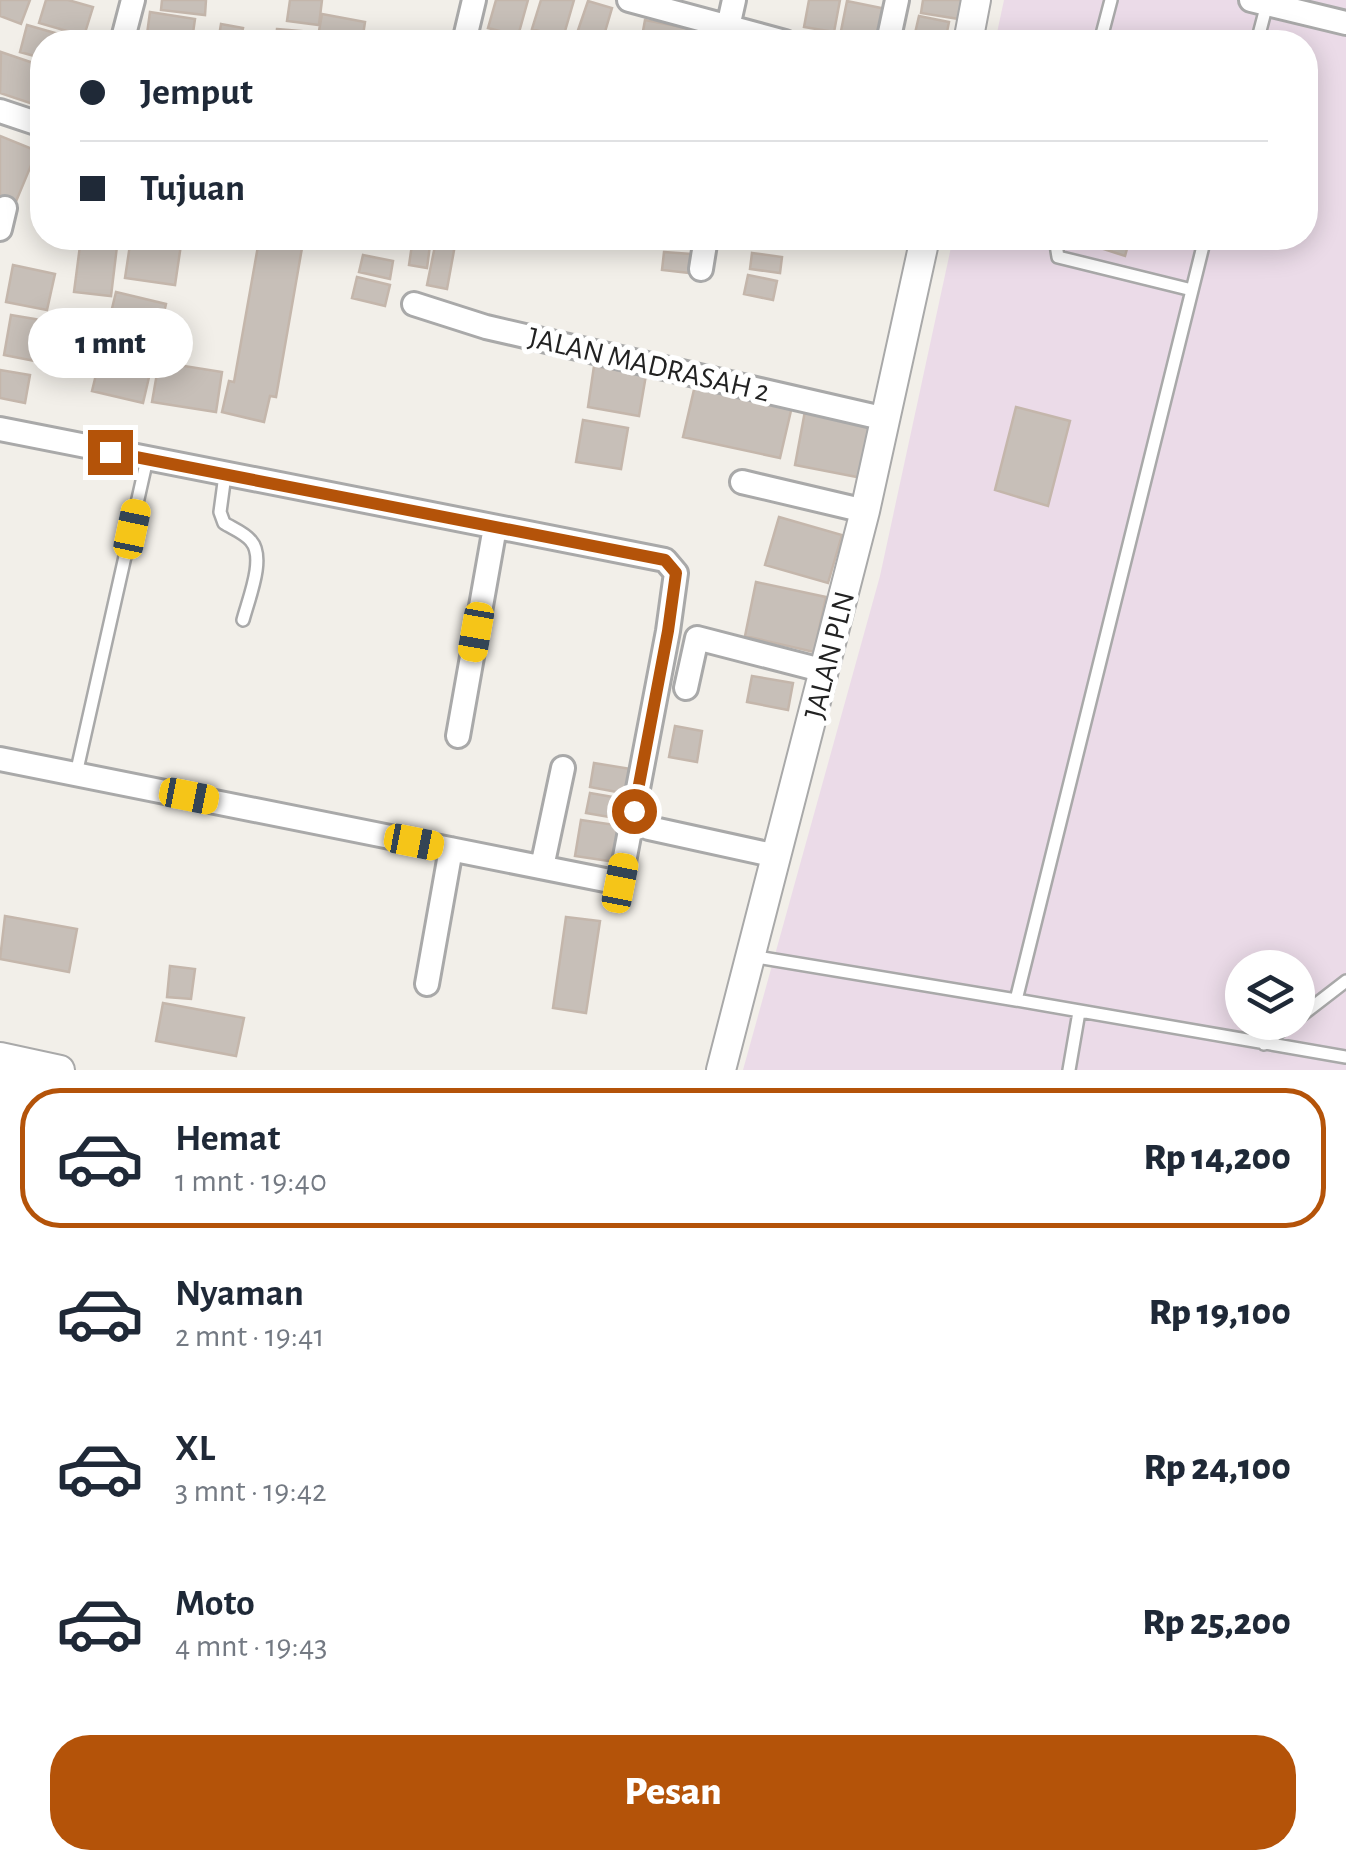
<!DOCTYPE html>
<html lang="id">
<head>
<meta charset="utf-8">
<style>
	body { margin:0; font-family:"Alegreya Sans",sans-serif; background:#f6f6f7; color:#1f2937; height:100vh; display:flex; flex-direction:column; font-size:38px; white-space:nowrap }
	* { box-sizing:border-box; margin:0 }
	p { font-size:32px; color:#747a83 }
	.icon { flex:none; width:55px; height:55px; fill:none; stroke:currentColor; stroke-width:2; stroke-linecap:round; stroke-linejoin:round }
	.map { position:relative; height:1070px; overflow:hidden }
	.side { display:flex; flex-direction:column; background:#fff; flex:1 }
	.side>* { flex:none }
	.top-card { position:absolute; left:30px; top:30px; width:1288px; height:220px; border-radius:40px; box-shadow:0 5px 25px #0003; display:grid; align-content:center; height:220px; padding:0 50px; background:#fff }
	.tools { position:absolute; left:1225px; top:950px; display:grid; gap:20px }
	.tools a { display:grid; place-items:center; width:90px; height:90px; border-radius:50%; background:#fff; box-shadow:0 5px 25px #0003; font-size:50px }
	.end { position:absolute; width:45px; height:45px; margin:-22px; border:12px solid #b45309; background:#fff; box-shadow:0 0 0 5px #fff }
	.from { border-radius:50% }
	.bubble { position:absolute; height:70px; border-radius:35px; background:#fff; box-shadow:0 5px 25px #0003; font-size:32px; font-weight:800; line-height:70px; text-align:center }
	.car { position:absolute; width:30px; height:60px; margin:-30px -15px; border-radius:12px; box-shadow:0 0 8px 2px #0007; background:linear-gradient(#f5c518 24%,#345 0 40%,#f5c518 0 76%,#345 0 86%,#f5c518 0) }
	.top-card b { display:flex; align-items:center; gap:35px; height:95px; font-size:38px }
	.top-card b+b { border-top:2px solid #e0e1e3 }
	.top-card i { width:25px; height:25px; background:#1f2937 }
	ul { padding:18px 0 0; list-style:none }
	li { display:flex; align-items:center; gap:30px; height:140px; margin:0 20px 15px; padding:0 30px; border:5px solid transparent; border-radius:40px }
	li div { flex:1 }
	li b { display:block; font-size:38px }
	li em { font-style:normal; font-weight:800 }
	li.on { border-color:#b45309 }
	li>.icon { width:90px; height:90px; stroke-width:1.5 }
	.cta { display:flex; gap:20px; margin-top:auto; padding:20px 50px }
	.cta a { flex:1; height:115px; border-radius:40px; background:#b45309; color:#fff; font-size:40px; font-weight:800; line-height:115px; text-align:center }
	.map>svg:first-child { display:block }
	.industrial { fill:#ebdbe8; fill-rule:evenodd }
	.building { fill:#c7bfb8; stroke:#c4b6ab; stroke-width:2.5 }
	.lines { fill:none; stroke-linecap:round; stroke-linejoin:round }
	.service-casing { stroke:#a9a9a9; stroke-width:16 }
	.minor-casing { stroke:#a9a9a9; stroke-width:28 }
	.tertiary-casing { stroke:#a9a9a9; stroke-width:32 }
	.service { stroke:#fff; stroke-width:11 }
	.minor { stroke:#fff; stroke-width:22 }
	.tertiary { stroke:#fff; stroke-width:28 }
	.route { stroke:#b45309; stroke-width:12 }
	.labels { text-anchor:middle; stroke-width:10; stroke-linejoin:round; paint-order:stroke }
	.street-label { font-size:30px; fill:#222; stroke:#fff }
</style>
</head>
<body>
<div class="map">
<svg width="1346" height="1070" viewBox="0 0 1346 1070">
	<rect width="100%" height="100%" fill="#f2efe9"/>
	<path class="industrial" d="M1004,0H1346V1070H743L880,576L953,238H1305V42H995ZM1242,968H1298V1022H1242Z"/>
	<path class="building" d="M0,0H30L21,24L0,16Z
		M46,0H68L93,7L84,36L39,23Z
		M162,0H206L205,15L161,10Z
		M290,0H322L319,25L287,21Z
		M496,0H528L518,36L488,28Z
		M541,0H574L563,38L532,29Z
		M809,0H840L834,32L804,27Z
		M923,0H968L965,20L921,13Z
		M588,1L612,8L602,42L575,39Z
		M847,1L891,10L884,42L840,36Z
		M150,12L195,19L192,40L147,34Z
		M322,14L365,22L362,42H317Z
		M919,16L949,22L945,42H913Z
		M645,20L687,28L684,42H641Z
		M221,24L243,28L240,42H218Z
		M27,25L83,41V42H42V58L20,52Z
		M277,29L311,32L310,42H276Z
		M1,52L42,66V107L0,93Z
		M0,136L37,151L15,204L0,198Z
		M81,238H118L111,296L74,292Z
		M131,238H182L175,285L125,278Z
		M245,238H301L299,247L302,248L276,397L270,396L264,422L222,412L229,381L234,382L258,246L244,243Z
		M413,238H431L427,268L409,265Z
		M664,238H696L695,248L663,246Z
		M1070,238H1130L1125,256Z
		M436,241L455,245L447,289L427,285Z
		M664,252L691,254L690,273L662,270Z
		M752,253L782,257L780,273L750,269Z
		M363,255L393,261L390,279L359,272Z
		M13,265L55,274L47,310L6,302Z
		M748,275L777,281L773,300L744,294Z
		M357,277L390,285L385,306L352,298Z
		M116,292L166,304L143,403L92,391Z
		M11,315L47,321L40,362L4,355Z
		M159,362L222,372L216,412L152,402Z
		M594,366L646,375L639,416L588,407Z
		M0,370L30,375L25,403L0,398Z
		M696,381L793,402L780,458L683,437Z
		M1016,407L1070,421L1048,506L995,490Z
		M805,411L873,424L862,478L795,465Z
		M583,420L628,428L621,469L576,462Z
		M779,517L842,535L828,583L765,565Z
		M756,582L826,597L814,652L745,636Z
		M752,676L793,683L788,710L747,702Z
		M675,726L702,731L697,762L669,757Z
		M594,763L637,770L633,795L590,787Z
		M590,793L630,800L627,820L586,813Z
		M581,820L622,826L616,862L575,856Z
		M5,916L77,929L69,972L0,959Z
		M566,917L600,921L586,1013L553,1008Z
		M170,966L195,969L191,999L167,997Z
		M163,1003L244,1018L236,1056L156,1041Z"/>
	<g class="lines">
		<defs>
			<path id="service" d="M1100,42L1111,0
				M1257,42L1267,4
				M1055,238L1058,257L1192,290
				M225,475L220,512L224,523C232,528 245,533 251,541C266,558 248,600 243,620
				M76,774L147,459
				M751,956L1016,1000L1205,238
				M1016,1000L1346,1057
				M1298,1018L1346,981
				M1264,1044L1292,1022
				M1069,1070L1079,1012"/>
			<path id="minor" d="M629,0L785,42
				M1251,0L1346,23
				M728,27L734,0
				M122,42L133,0
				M464,42L474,0
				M888,42L897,0
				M0,111L42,125
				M0,229L5,208
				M701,269L706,238
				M414,304L486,327L886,419
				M0,429L665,560L676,573L668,631L620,883L0,759
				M742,482L865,511
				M686,688L697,638L825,671
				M458,736L495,527
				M649,828L777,856
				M542,867L563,768
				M427,984L451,849"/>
			<path id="tertiary" d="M968,42L976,0
				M0,1057L60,1070
				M721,1070L865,511L925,238"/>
		</defs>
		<use href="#service" class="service-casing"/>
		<use href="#minor" class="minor-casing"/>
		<use href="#tertiary" class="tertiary-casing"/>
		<use href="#service" class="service"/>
		<use href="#minor" class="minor"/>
		<use href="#tertiary" class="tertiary"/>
	</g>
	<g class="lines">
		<path class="route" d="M110,452L665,560L676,573L668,631L634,811"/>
	</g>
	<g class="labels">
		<g class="street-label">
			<text transform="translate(649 364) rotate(13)" y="10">JALAN MADRASAH 2</text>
			<text transform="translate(829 655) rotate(-76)" y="10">JALAN PLN</text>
		</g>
	</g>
</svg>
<div class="tools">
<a><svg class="icon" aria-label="layers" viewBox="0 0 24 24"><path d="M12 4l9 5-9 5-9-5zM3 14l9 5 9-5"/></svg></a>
</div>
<i class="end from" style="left:634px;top:811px"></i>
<i class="end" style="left:110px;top:452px"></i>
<div class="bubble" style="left:28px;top:308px;width:165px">1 mnt</div>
<i class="car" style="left:132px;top:529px;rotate:12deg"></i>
<i class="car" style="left:476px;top:632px;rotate:190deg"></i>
<i class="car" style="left:189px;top:796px;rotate:101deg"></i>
<i class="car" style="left:414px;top:842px;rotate:101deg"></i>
<i class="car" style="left:620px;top:883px;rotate:11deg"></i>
<div class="top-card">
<b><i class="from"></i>Jemput</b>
<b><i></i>Tujuan</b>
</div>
</div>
<section class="side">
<ul>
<li class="on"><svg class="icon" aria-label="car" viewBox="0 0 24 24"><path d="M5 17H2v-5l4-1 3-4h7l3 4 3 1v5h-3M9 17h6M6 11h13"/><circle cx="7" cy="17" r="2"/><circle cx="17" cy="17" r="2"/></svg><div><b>Hemat</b><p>1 mnt · 19:40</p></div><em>Rp 14,200</em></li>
<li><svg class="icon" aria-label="car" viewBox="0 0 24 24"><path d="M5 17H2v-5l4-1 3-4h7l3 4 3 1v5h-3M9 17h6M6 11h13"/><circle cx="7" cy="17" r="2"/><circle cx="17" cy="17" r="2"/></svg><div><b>Nyaman</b><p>2 mnt · 19:41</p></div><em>Rp 19,100</em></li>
<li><svg class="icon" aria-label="car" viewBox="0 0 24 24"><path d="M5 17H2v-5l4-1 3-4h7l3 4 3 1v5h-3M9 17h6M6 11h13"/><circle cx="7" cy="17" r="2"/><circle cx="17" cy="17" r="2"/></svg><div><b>XL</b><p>3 mnt · 19:42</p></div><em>Rp 24,100</em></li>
<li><svg class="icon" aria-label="car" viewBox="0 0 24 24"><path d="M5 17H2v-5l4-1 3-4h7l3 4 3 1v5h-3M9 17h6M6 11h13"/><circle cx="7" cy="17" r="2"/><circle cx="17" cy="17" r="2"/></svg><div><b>Moto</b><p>4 mnt · 19:43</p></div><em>Rp 25,200</em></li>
</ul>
<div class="cta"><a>Pesan</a></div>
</section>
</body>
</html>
